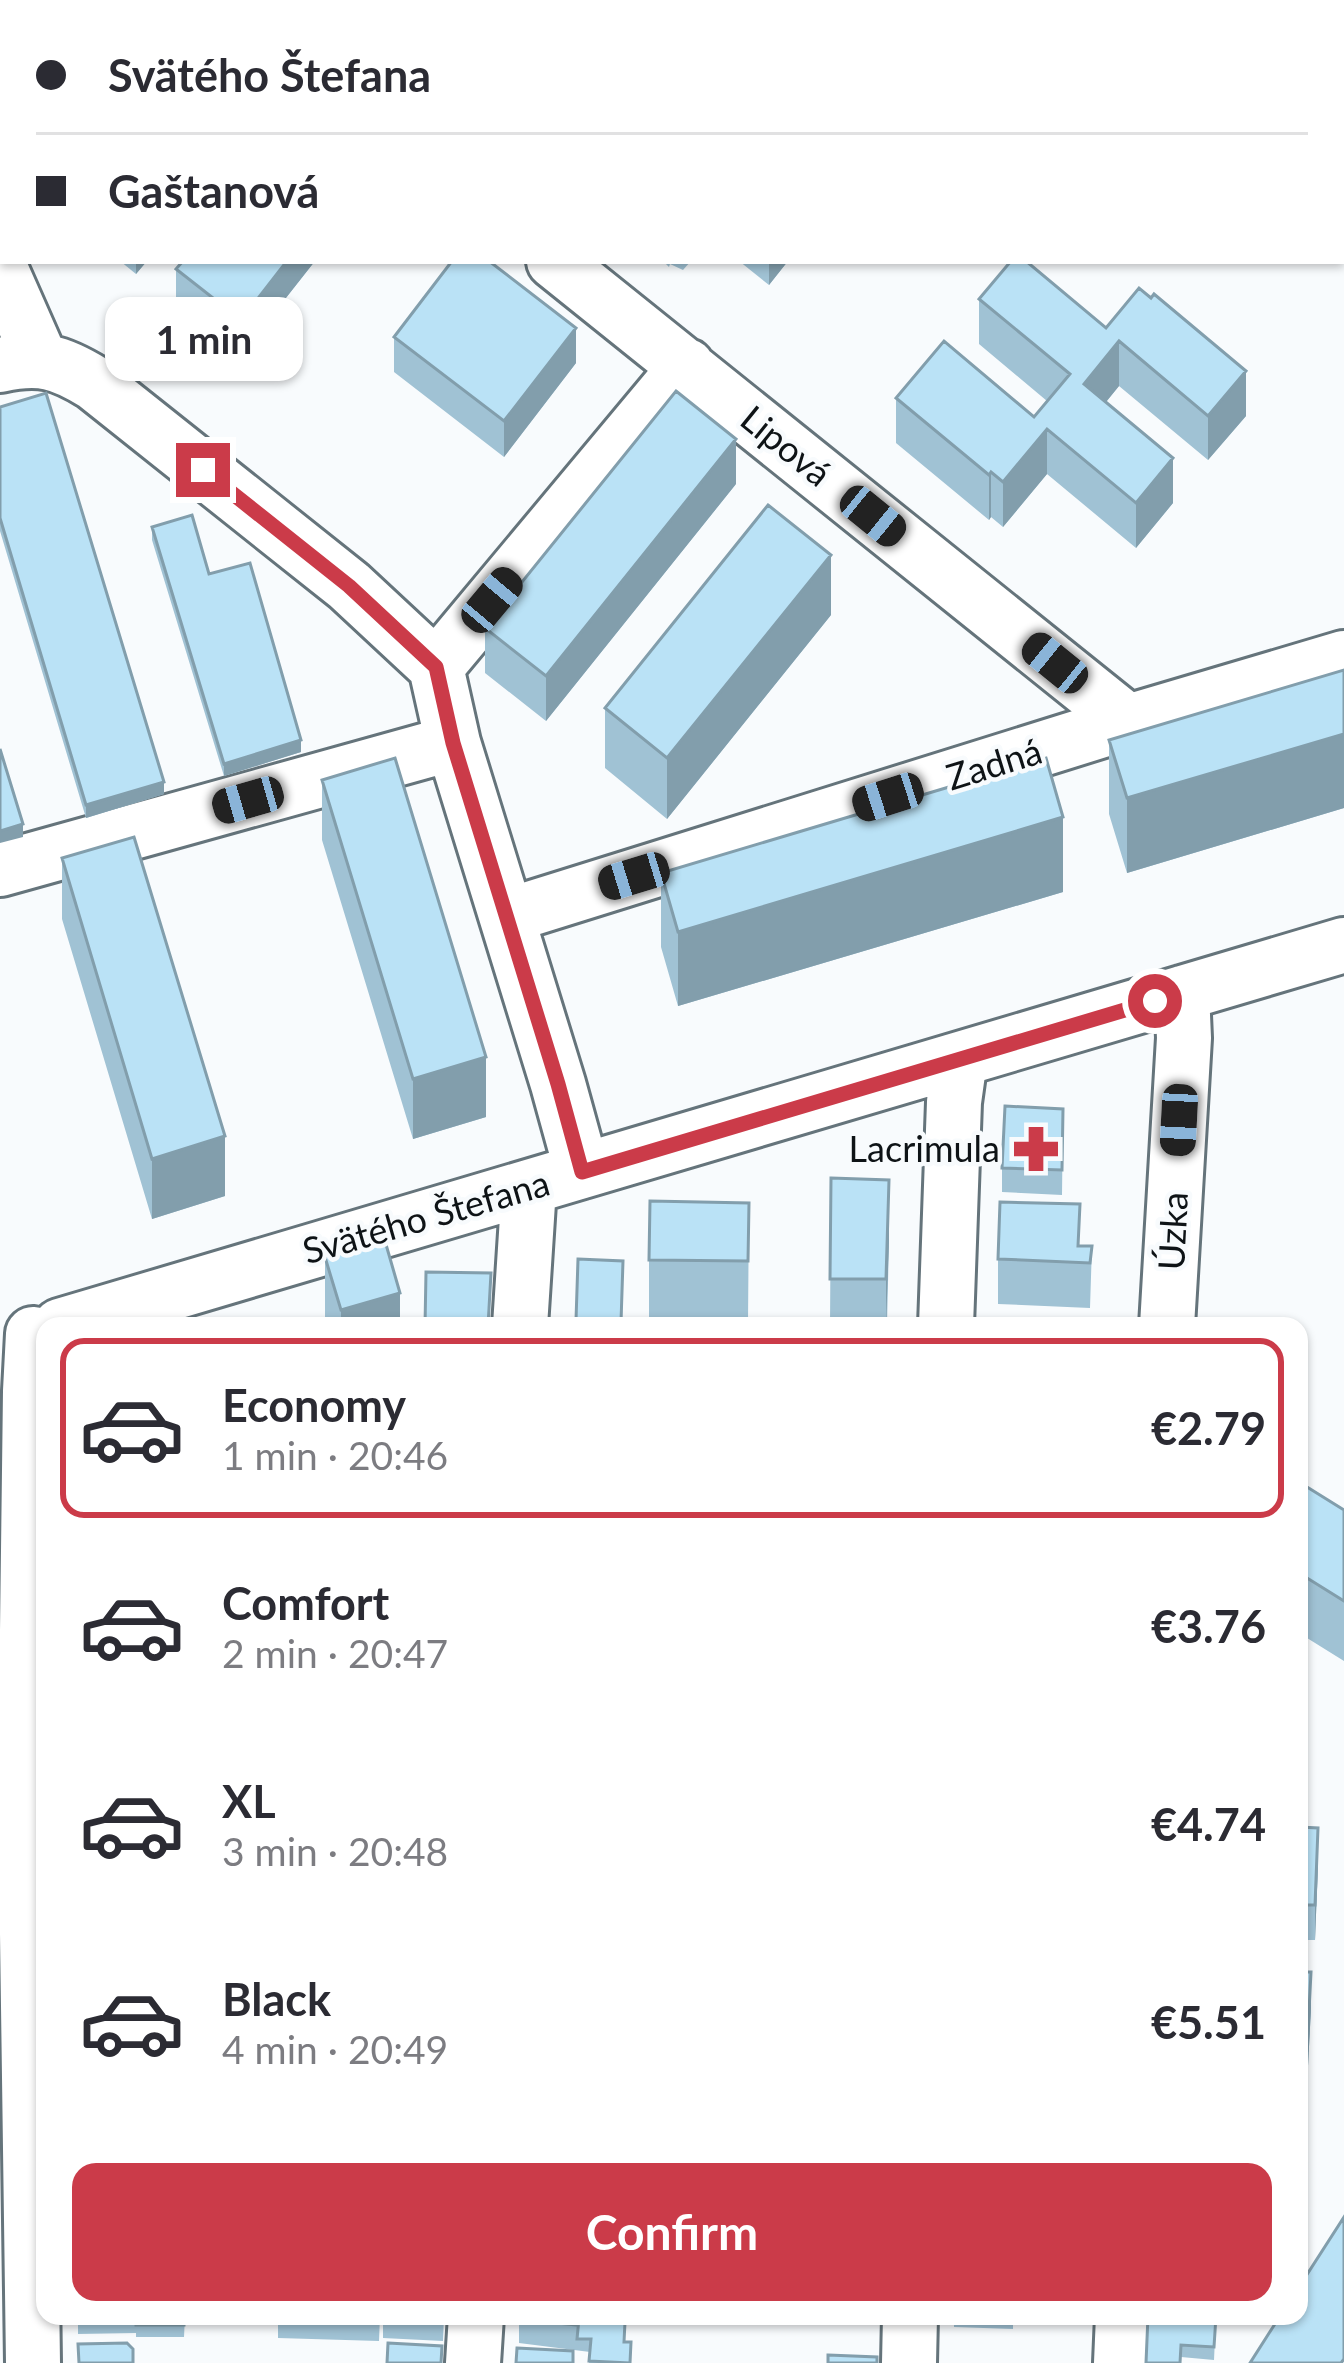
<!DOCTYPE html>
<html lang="en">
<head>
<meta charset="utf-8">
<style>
	body { margin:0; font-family:Lato,sans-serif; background:#f7f7f7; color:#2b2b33; height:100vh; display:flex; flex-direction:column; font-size:45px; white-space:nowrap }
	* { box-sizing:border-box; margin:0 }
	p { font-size:39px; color:#7c7c81 }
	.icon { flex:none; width:66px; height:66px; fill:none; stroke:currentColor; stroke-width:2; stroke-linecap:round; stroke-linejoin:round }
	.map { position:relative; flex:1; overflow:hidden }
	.side { position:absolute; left:36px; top:1317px; width:1272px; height:1008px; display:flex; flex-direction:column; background:#fff; border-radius:24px; box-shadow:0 3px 9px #0004 }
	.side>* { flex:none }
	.top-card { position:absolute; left:0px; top:0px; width:1344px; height:264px; box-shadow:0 3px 9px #0004; display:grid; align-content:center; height:264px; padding:0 36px; background:#fff }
	.end { position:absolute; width:54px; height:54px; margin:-27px; border:15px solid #cb3b49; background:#fff; box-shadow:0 0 0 6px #fff }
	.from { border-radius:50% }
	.bubble { position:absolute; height:84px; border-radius:24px; background:#fff; box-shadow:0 3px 9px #0004; font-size:39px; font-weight:700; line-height:84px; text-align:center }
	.car { position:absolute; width:36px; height:72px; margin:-36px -18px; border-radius:15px; box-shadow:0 0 9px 3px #0007; background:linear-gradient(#222 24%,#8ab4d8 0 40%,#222 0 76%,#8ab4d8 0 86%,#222 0) }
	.top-card b { display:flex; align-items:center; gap:42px; height:114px; font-size:45px }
	.top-card b+b { border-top:3px solid #e1e1e2 }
	.top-card i { width:30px; height:30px; background:#2b2b33 }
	ul { padding:21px 0 0; list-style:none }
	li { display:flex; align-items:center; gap:36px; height:180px; margin:0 24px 18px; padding:0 12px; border:6px solid transparent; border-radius:24px }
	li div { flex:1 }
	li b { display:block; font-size:45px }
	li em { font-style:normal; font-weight:700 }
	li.current { border-color:#cb3b49 }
	li>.icon { width:108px; height:108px; stroke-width:1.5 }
	.cta { display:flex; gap:24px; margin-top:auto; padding:24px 36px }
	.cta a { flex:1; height:138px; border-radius:24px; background:#cb3b49; color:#fff; font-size:48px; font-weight:700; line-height:138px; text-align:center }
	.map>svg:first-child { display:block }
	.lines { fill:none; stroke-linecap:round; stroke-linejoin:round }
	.minor-casing { stroke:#65747b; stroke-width:60 }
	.minor { stroke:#fff; stroke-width:54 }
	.wall { fill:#a0c2d4 }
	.shaded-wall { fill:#829eac }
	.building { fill:#bae2f6; stroke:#829eac; stroke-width:3 }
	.route { stroke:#cb3b49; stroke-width:15 }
	.labels { text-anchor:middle; stroke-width:9; stroke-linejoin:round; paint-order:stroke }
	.street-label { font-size:36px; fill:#0e1316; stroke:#f8fbfd }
	.poi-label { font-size:36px; fill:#0e1316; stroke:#f8fbfd; text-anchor:end }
</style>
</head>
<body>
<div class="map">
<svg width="1344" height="2363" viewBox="0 0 1344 2363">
	<rect width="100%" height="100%" fill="#f8fbfd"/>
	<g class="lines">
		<defs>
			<path id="minor" d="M223,0L227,3
				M106,3L109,0
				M0,142L3,137
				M554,261L1128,722
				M0,268L41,361
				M0,365C40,356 60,362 94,383L349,586L436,667L453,743L558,1084L582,1171
				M436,667L687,366
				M0,869L453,743
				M507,916L1128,722L1344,658
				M60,1326L1344,945
				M520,1326L529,1187
				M946,1326L954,1102L960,1059
				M1167,1326L1184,1038L1182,993
				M33,2363L25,1791L30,1391L33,1334
				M473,2363L476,2316
				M909,2363L910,2316
				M1121,2363L1123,2316"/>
		</defs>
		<use href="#minor" class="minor-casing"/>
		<use href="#minor" class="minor"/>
	</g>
	<path class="wall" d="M333,0H448L446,3H334Z
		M120,261H147L136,274Z
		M183,261H315L241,355L176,304V269Z
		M663,261H691L683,270L670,264L669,267Z
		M739,261H788L769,285Z
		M979,299L1106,328L1246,416L1208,460L1119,386L1106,402L1173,503L1136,548L1047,474L1003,527L991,517L989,520L896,443V398L1034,417L1047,401L979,344Z
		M394,337L576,363L504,457L394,372Z
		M0,407L164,794L86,818L0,531Z
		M736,484L546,721L485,673V628Z
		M152,527L209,574L301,752L224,776L152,540Z
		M831,615L667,819L605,768V708Z
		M1344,670V808L1127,873L1109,814V740Z
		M322,780L486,1117L413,1139L322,840Z
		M62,858L225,1196L152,1219L62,919Z
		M661,873L1063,892L678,1006L661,947Z
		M1063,1109L1062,1195L1002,1192V1168Z
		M831,1178L889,1240L887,1326H830Z
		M749,1203L748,1322L649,1320V1260Z
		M1080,1246H1092L1090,1308L998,1304V1259Z
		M325,1257L400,1326H328L325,1318Z
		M578,1259L623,1261L622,1326H576Z
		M1299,1482L1344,1510V1661L1299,1633Z
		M1299,1827L1318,1864L1315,1940H1299Z
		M1299,1972L1311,2008L1307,2085H1299Z
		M78,2316H185L184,2337H136V2333L78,2334Z
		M278,2316H380L379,2341L278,2338Z
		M383,2316H444L443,2341L383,2338Z
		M519,2316L579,2318L625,2342L630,2363H589L590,2352L519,2343Z
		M808,2316H849V2318Z
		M954,2316H1013V2329L954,2327Z
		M1216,2316L1214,2360L1181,2357L1146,2363Z"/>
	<path class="shaded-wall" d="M419,0H448L446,3H417Z
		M136,261H147L136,274Z
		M287,261H315L241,355V320Z
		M769,261H788L769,285Z
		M576,328V363L504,457V421Z
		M1119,341V386L1084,429V384Z
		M1246,371V416L1208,460V416Z
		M1047,429V474L1003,527V482Z
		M736,439V484L546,721V676Z
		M1173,458V503L1136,548V503Z
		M991,472V517L989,520V475Z
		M831,555V615L667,819V758Z
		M1344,734V808L1127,873V798Z
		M301,740V752L224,776V764Z
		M164,782V794L86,818V805Z
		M1063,817V892L678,1006V932Z
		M23,824V837L0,843V831Z
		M486,1057V1117L413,1139V1079Z
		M225,1136V1196L152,1219V1159Z
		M889,1180V1240L886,1326V1279Z
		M400,1293V1326H341V1310Z
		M1318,1828V1864L1315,1940V1905Z
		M1311,1972V2008L1307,2085V2050Z"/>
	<path class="building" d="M0,0H27L32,3H3V24L0,22Z
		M373,0H419L417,3H377Z
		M183,261H287L241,320L176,269Z
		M452,261H489L576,328L504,421L394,337Z
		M1011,261H1026L1106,328L1139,288L1151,298L1154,294L1246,371L1208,416L1119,341L1084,384L1173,458L1136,503L1047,429L1003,482L991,472L989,475L896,398L944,341L1034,417L1070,374L979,299Z
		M676,391L736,439L546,676L485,628Z
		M46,393L164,782L86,805L0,518V407Z
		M768,505L831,555L667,758L605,708Z
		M192,515L209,574L250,563L301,740L224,764L152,527Z
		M1344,670V734L1127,798L1109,740Z
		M0,749L23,824L0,831Z
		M395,758L486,1057L413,1079L322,780Z
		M1046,758L1063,817L678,932L661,873Z
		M134,837L225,1136L152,1159L62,858Z
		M1005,1106L1063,1109L1062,1170L1002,1168Z
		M831,1178L889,1180L886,1279H830Z
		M650,1201L749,1203L748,1261L649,1260Z
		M1000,1202L1080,1204L1078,1246H1092L1090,1263L998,1259Z
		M385,1241L400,1293L341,1310L325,1257Z
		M578,1259L623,1261L621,1322L576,1320Z
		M426,1272L491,1273L488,1326H425Z
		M997,1319L1049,1323L1048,1326H997Z
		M1299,1482L1344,1510V1601L1299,1573Z
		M1299,1827L1318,1828L1315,1905H1299Z
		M1299,1972H1311L1307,2050L1299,2049Z
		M1344,2217V2359L1341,2363H1250L1280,2316H1299V2287Z
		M136,2316H184V2325H136Z
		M519,2316H578L577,2325L519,2319Z
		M1148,2316H1216L1214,2347L1181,2345L1180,2363H1146Z
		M579,2318L625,2322L624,2342H631L630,2363L589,2361L591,2339H577Z
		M127,2343L133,2349V2363H79L78,2344Z
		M388,2343L442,2346L441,2363H387Z
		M517,2348L573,2351V2363H516Z
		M828,2355L877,2357V2363H828Z"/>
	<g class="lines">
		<path class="route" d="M203,470L349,586L436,667L453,743L558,1084L582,1172L1155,1001"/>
	</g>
	<defs>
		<symbol id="pharmacy-bare" viewBox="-9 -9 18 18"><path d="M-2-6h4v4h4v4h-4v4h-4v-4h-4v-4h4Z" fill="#cb3b49" stroke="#f8fbfd" stroke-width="2.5" paint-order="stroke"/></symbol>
	</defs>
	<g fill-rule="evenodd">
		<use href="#pharmacy-bare" x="1003" y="1116" width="66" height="66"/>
	</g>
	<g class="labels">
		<g class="street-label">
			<text transform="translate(786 446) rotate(39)" y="13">Lipová</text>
			<text transform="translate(994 764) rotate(-17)" y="13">Zadná</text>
			<text transform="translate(426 1217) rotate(-16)" y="13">Svätého Štefana</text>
			<text transform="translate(1173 1231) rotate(-87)" y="13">Úzka</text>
		</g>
		<g class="poi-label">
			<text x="1000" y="1162">Lacrimula</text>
		</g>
	</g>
</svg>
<i class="end from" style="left:1155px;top:1001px"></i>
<i class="end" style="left:203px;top:470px"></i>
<div class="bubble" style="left:105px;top:297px;width:198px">1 min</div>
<i class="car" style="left:873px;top:516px;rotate:129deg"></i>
<i class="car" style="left:492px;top:600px;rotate:40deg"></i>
<i class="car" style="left:1055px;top:663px;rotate:309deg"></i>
<i class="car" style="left:888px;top:797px;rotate:252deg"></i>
<i class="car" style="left:248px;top:800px;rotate:254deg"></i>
<i class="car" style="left:634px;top:876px;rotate:253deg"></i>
<i class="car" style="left:1179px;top:1120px;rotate:183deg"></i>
<div class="top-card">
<b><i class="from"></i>Svätého Štefana</b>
<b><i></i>Gaštanová</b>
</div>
<section class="side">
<ul>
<li class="current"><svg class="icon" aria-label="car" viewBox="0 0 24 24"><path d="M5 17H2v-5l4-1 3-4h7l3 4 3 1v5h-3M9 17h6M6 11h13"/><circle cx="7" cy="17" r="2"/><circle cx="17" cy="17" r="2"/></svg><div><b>Economy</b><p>1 min · 20:46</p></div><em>€2.79</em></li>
<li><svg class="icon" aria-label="car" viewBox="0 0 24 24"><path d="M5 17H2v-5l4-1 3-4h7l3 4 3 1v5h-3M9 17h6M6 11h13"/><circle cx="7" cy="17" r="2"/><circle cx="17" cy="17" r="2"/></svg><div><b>Comfort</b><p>2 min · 20:47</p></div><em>€3.76</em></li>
<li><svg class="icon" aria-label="car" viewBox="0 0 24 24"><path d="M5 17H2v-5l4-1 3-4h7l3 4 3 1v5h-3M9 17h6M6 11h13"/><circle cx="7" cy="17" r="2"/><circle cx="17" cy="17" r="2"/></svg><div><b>XL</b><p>3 min · 20:48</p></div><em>€4.74</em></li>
<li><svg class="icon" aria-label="car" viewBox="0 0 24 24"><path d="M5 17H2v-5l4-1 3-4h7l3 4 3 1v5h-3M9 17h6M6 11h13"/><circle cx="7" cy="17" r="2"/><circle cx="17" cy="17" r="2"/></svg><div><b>Black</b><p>4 min · 20:49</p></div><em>€5.51</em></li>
</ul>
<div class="cta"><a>Confirm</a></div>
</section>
</div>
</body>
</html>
